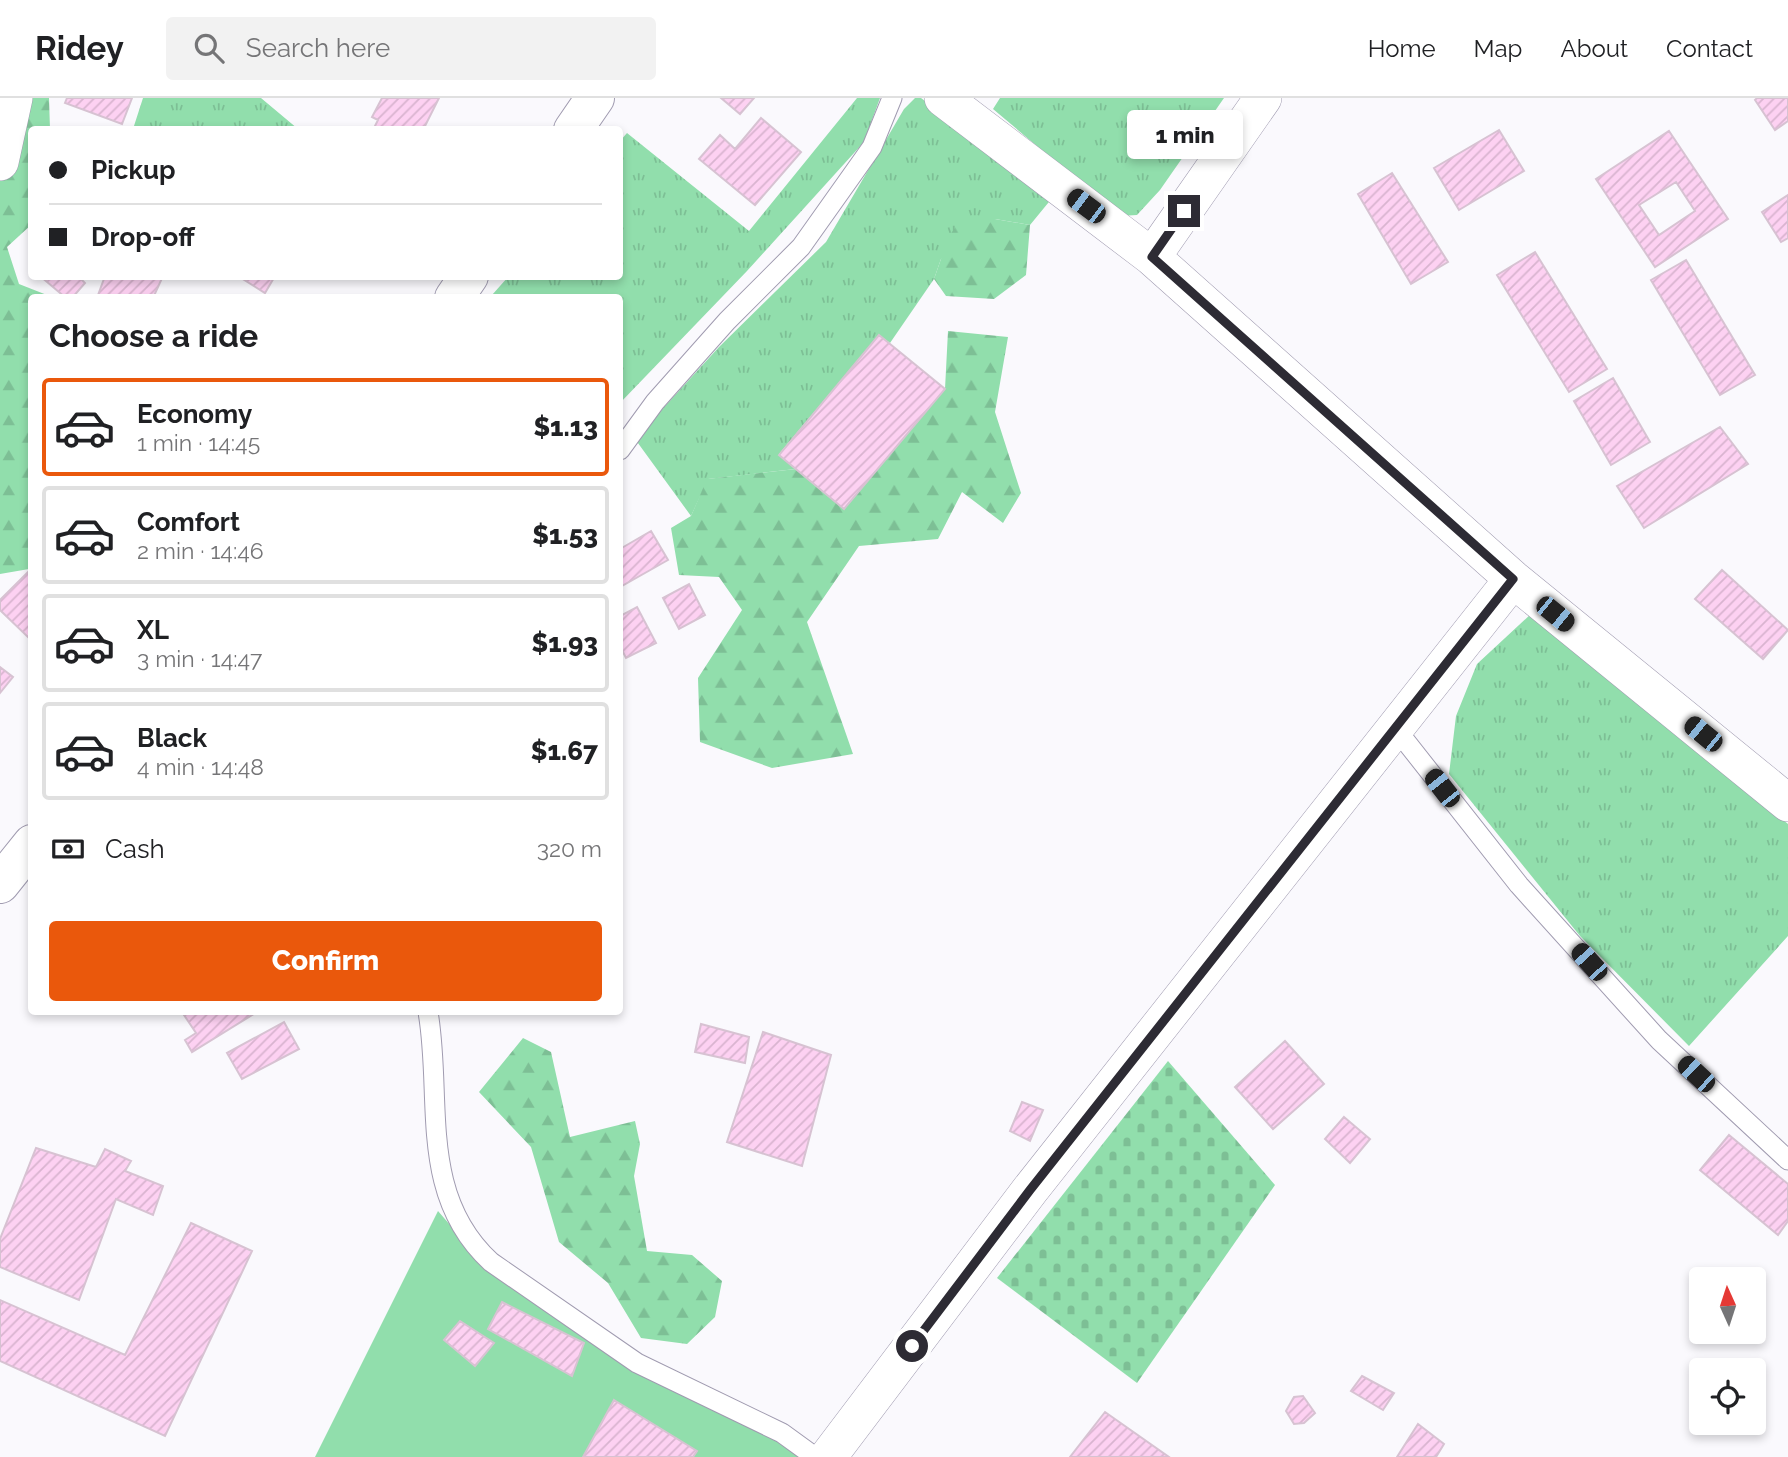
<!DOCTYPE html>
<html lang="en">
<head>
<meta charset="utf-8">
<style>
	body { margin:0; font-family:Raleway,sans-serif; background:#f2f2f2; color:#202124; height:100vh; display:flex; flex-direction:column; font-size:26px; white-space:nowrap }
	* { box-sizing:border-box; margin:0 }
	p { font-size:23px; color:#757577 }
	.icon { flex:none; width:38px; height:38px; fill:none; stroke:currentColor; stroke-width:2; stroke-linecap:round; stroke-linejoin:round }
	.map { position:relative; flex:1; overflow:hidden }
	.panel { position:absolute; left:28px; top:196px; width:595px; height:721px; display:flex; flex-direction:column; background:#fff; border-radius:7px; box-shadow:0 4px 10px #0003 }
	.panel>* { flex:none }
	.hud { position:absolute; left:28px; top:28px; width:595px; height:154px; border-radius:7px; box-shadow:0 4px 10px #0003; display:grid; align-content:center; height:154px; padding:0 21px; background:#fff }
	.needle { width:46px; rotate:357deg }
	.fabs { position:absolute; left:1689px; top:1169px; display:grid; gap:14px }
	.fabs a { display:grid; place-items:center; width:77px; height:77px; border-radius:7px; background:#fff; box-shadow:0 4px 10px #0003; font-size:35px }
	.end { position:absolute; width:32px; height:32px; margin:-16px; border:9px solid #2d2b34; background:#fff; box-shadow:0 0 0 4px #fff }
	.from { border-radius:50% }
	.bubble { position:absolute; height:49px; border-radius:7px; background:#fff; box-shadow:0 4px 10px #0003; font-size:23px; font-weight:800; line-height:49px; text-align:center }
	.car { position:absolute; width:21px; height:42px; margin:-21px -10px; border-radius:9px; box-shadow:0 0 5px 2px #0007; background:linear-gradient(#222 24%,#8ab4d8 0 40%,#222 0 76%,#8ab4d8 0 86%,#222 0) }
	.hud b { display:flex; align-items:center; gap:24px; height:66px; font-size:26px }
	.hud b+b { border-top:2px solid #e0e0e0 }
	.hud i { width:18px; height:18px; background:#202124 }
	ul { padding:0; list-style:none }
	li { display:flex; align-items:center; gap:21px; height:98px; margin:0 14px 10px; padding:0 7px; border:4px solid #e0e0e0; border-radius:7px }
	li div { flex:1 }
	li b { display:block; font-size:26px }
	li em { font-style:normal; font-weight:800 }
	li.on { border-color:#ea580c }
	li>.icon { width:63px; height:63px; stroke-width:1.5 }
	h2 { padding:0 21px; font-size:32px; line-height:84px }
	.pay { display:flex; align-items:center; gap:18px; height:77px; padding:0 21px; font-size:26px }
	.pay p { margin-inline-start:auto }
	.action { display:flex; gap:14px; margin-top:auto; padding:14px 21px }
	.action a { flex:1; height:80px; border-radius:7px; background:#ea580c; color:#fff; font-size:28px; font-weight:800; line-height:80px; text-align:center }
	header { display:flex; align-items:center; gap:42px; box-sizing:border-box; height:98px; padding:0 35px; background:#fff; border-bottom:2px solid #e0e0e0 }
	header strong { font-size:33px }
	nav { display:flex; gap:38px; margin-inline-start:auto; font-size:24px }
	.search { width:490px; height:63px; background:#f2f2f2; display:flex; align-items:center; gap:18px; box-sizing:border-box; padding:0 24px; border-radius:7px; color:#757577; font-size:26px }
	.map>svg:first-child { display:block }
	.grass { fill:url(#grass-tufts) }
	.forest { fill:url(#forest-firs) }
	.cemetery { fill:url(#cemetery-stones) }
	.garden { fill:#91deac }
	.building { fill:url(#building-hatch); stroke:#d7c2d2; stroke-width:2; fill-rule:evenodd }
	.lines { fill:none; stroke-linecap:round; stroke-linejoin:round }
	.lane-casing { stroke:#a09bb0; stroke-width:21 }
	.street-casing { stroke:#a09bb0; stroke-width:38 }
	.highway-casing { stroke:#a09bb0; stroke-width:40 }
	.lane { stroke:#fff; stroke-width:19 }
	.street { stroke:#fff; stroke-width:37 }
	.highway { stroke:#fff; stroke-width:38 }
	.route { stroke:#2d2b34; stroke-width:9 }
</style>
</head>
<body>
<header>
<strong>Ridey</strong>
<div class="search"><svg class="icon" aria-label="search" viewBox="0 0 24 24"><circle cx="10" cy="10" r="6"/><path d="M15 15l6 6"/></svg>Search here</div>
<nav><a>Home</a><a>Map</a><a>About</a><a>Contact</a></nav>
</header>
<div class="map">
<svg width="1788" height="1359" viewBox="0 0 1788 1359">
	<defs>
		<pattern id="grass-tufts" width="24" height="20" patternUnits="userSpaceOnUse" patternTransform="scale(1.75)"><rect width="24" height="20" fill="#91deac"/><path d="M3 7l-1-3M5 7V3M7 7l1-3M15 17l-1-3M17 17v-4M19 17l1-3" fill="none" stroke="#7dbf95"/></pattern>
		<pattern id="forest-firs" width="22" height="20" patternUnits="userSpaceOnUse" patternTransform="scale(1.75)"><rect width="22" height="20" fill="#91deac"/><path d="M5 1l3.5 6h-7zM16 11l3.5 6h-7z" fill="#7dbf95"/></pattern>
		<pattern id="cemetery-stones" width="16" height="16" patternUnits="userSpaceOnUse" patternTransform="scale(1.75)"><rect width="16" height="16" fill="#91deac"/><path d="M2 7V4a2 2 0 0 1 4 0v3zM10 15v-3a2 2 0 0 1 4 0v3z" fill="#7dbf95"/></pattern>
		<pattern id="building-hatch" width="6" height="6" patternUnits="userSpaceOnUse" patternTransform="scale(1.75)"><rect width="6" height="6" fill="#fdd1f2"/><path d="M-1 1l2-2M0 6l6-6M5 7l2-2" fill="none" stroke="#d9b4d0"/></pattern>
	</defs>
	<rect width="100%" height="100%" fill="#faf9fd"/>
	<path class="grass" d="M143,0H261L298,31H133Z
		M857,0H880L864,44L747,173L620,305V200L492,197L508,179L620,178V43L627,35L749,133Z
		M915,0H921L1053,99L1030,127L995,121L941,161L934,181L890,245L879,237L779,356L796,371L708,381L691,418L635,341L719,249L826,144L904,11Z
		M1000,0H1224L1160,92L1137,117L1120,118L993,11Z
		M1532,515L1788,726V838L1689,948L1580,838L1449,676L1456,618L1477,566Z"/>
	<path class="forest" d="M6,0H49L50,31L32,32L31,127L7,149L19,186L52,199L32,200L29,471L0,476V27Z
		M995,121L1030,127L1026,177L994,201L946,198L934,181L949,138L961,122Z
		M948,233L1008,239L995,314L1021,395L1003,425L962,394L938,441L859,448L807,524L853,656L772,670L700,644L698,580L742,512L719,479L679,477L671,430L691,418L707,381L796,371L844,410L945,291Z
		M523,940L551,954L570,1039L635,1023L640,1046L634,1078L647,1153L692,1157L722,1183L715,1219L687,1246L641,1240L608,1185L559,1144L531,1049L479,994Z"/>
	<path class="cemetery" d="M1168,963L1275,1087L1137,1285L997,1180Z"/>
	<path class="garden" d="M438,1113L482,1164L751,1323L801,1359H315Z"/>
	<path class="building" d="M67,0H132L122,26L65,5Z
		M382,0H439L423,32H373L378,22L372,19Z
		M721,0H754L740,16Z
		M1757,0H1788V23L1775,32L1755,2Z
		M761,20L801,54L755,107L699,61L720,37L735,51Z
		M1499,32L1524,73L1459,112L1434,70Z
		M1669,33L1728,121L1655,169L1596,81ZM1676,84L1695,113L1659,137L1639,107Z
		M1392,75L1448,164L1411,186L1358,96Z
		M1788,97V140L1781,144L1762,114Z
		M1535,154L1607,271L1569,294L1497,177Z
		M1686,162L1755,277L1720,297L1651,182Z
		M40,178H78L85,185L72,200H66Z
		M105,178H163L153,200H97Z
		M238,178H275L265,195Z
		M879,237L945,291L844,411L779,357Z
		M1613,280L1650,344L1611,367L1574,303Z
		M1720,329L1748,366L1644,430L1617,388Z
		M651,433L668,462L620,489V451Z
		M1722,472L1788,532L1763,561L1695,501Z
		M28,474L32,477V543L0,512V502Z
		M689,486L705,517L679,531L663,500Z
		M637,509L656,545L626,560L620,548V518Z
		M0,569L13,579L0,595Z
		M182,914H257L192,954L185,942L196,935Z
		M284,924L299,951L242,981L227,955Z
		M701,926L749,939L745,965L695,954Z
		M763,934L831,957L802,1068L727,1044Z
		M1285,943L1324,986L1273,1031L1235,989Z
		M1022,1004L1043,1012L1030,1043L1010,1033Z
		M1344,1019L1370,1041L1350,1065L1325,1041Z
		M1729,1037L1788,1086V1123L1778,1137L1700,1072Z
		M36,1050L96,1069L105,1051L131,1063L125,1073L163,1088L153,1117L116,1101L79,1202L0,1169V1141Z
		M191,1125L252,1153L165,1338L0,1263V1202L125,1257Z
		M502,1204L584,1245L572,1278L488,1231Z
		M460,1223L494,1245L475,1268L444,1242Z
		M1362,1278L1394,1295L1383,1312L1351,1293Z
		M1303,1298L1315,1315L1304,1325L1294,1326L1286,1313L1294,1299Z
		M614,1302L697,1353L693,1359H583Z
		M1105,1314L1169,1359H1070Z
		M1418,1326L1444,1346L1436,1359H1397Z"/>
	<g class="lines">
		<defs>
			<path id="lane" d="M620,352L655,304L727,223L801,149L872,49L892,0
				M1396,631L1519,787L1659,942L1788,1062
				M428,914C443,1000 417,1096 491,1164L637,1265L782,1335L815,1359"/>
			<path id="street" d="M943,0L1152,159L1513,481L1788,705
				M0,64L14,0
				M1152,159L1263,0
				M828,1359L1030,1092L1513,481"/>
			<path id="highway" d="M573,32L595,0
				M454,200L469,178
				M0,786L32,746"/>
		</defs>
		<use href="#lane" class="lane-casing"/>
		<use href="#street" class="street-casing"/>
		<use href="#highway" class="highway-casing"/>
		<use href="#lane" class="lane"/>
		<use href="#street" class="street"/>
		<use href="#highway" class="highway"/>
	</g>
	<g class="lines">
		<path class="route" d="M912,1248L1030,1092L1513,481L1152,159L1184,113"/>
	</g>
</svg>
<div class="fabs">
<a><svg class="needle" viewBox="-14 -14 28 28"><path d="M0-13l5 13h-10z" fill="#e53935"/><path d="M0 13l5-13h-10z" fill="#757577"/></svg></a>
<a><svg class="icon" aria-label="locate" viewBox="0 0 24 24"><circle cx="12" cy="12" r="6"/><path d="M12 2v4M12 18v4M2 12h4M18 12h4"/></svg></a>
</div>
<i class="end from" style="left:912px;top:1248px"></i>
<i class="end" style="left:1184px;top:113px"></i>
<div class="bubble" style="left:1127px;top:12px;width:116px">1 min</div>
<i class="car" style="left:1086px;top:108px;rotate:307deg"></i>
<i class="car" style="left:1555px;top:516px;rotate:129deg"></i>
<i class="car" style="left:1703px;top:636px;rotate:309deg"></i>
<i class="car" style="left:1442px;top:690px;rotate:322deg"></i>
<i class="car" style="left:1589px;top:864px;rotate:318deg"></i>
<i class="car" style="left:1696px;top:976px;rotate:313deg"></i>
<div class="hud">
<b><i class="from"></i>Pickup</b>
<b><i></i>Drop-off</b>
</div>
<section class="panel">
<h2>Choose a ride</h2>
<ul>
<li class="on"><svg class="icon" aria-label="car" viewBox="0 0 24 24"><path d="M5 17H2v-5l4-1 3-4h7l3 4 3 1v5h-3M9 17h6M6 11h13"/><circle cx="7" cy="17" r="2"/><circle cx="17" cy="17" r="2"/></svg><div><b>Economy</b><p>1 min · 14:45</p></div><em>$1.13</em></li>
<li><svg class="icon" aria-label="car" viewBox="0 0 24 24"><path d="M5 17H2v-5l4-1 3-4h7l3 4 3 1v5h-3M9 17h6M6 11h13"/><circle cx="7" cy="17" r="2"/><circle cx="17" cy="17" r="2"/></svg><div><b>Comfort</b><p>2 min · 14:46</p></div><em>$1.53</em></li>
<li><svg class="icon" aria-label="car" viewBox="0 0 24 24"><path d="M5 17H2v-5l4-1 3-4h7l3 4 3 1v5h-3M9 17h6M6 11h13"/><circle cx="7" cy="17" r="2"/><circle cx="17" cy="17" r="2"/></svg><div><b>XL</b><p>3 min · 14:47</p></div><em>$1.93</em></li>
<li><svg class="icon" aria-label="car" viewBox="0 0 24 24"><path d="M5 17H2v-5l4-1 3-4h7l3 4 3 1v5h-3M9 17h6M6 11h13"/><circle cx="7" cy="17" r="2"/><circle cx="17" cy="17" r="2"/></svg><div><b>Black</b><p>4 min · 14:48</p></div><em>$1.67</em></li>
</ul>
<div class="pay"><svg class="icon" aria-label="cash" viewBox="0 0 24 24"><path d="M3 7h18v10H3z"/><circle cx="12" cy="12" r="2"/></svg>Cash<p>320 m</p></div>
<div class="action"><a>Confirm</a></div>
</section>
</div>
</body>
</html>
